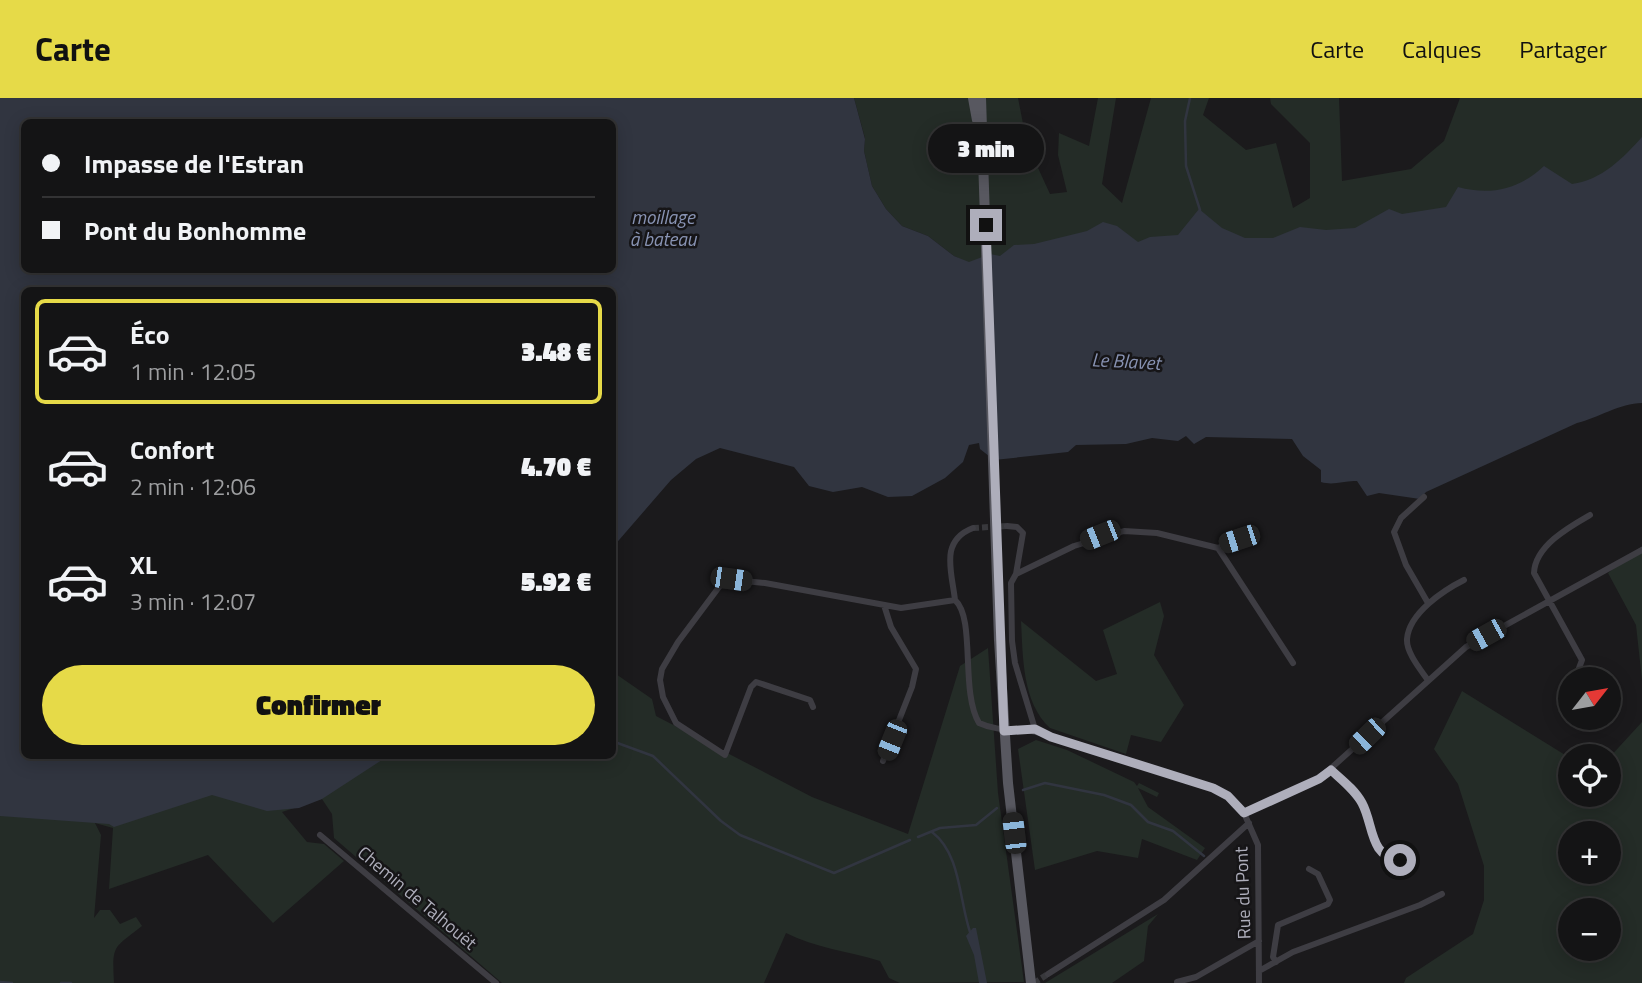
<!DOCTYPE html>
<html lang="fr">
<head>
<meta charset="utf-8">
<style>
	body { margin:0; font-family:"Titillium Web",sans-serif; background:#1d1d1e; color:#f1f3f6; height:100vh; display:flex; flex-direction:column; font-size:26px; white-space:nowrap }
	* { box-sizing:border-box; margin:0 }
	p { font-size:23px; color:#9d9ea0 }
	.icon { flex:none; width:38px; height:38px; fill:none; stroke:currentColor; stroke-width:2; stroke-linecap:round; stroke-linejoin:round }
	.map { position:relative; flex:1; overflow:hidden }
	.sheet { position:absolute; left:21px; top:189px; width:595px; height:472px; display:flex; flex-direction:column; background:#141415; border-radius:10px; box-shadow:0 4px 18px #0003,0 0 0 2px #333334 }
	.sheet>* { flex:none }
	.top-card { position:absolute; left:21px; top:21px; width:595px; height:154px; border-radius:10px; box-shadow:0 4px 18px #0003,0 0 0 2px #333334; display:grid; align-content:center; height:154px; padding:0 21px; background:#141415 }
	.needle { width:46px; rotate:59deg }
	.tools { position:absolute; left:1558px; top:569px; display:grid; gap:14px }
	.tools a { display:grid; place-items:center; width:63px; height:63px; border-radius:50%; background:#141415; box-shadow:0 4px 18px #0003,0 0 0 2px #333334; font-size:35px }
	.end { position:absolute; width:32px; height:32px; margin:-16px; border:9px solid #aeaebb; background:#111; box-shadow:0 0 0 4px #111 }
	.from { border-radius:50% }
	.bubble { position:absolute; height:49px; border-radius:24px; background:#141415; box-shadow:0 4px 18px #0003,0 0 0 2px #333334; font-size:23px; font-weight:800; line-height:49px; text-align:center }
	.car { position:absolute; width:21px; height:42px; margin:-21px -10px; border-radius:9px; box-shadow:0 0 5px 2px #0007; background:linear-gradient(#222 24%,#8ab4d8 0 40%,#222 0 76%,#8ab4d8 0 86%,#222 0) }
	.top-card b { display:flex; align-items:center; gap:24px; height:66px; font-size:26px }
	.top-card b+b { border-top:2px solid #333334 }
	.top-card i { width:18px; height:18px; background:#f1f3f6 }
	ul { padding:12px 0 0; list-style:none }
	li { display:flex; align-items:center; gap:21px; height:105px; margin:0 14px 10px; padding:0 7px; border:4px solid transparent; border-radius:10px }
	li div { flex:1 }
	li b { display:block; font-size:26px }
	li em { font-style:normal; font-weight:800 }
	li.current { border-color:#e6da48 }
	li>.icon { width:63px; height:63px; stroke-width:1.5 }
	.button { display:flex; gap:14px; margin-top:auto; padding:14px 21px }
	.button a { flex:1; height:80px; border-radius:42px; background:#e6da48; color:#111; font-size:28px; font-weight:800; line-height:80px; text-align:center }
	header { display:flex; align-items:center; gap:42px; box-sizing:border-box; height:98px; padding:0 35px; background:#e6da48; color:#111 }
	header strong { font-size:33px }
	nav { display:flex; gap:38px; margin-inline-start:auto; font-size:24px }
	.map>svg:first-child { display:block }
	.green { fill:#242c27; fill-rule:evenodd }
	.water { fill:#313540; fill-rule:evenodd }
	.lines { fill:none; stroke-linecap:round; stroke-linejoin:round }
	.stream { stroke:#313540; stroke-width:2.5 }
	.minor-tunnel { stroke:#38383c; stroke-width:6; stroke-dasharray:6 3; stroke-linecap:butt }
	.minor { stroke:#3e3d43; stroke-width:6 }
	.primary { stroke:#585860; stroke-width:10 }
	.route { stroke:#aeaebb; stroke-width:9 }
	.labels { text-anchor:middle; stroke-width:5; stroke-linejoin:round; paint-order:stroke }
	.street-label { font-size:18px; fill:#aeaebb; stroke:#161517 }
	.water-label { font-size:19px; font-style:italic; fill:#8893b3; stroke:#161517 }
</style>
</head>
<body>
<header>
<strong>Carte</strong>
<nav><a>Carte</a><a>Calques</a><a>Partager</a></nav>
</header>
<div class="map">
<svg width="1642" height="885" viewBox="0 0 1642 885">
	<rect width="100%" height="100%" fill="#1b1a1c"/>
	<path class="green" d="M854,0H1018L1027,46L1050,96L1067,94L1058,57L1059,35L1089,48L1098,0H1116L1102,86L1122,105L1151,0H1209L1203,17L1246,52L1276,45L1293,110L1310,100V45L1271,6L1270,0H1339L1342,83L1411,71L1444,43L1460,0H1642V85L1494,150L982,160L969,165L954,158L928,138L902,128L886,111L872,88L864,53L865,40Z
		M0,175L24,192V658H612L613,574L652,601L656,618L812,699L908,736L960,568L988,550L998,695L1024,884L900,885L889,880L880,863C848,853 815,850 786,835L764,885H502L334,740L332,716L322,701L282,714L307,744L324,746L344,763L273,825L208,757L109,791L113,730L95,725L101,737L94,820L100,812H110L120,826L136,819L142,828C113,851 112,846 114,885H0Z
		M1642,448V582L1636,527L1608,475Z
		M1160,504L1164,518L1154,557L1184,607L1161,644L1131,637L1126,656L1050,630C1022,604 1023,559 1021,523L1096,583L1117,576L1103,532Z
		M1462,593L1570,660V696H1608V661L1642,624V885H1404L1406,880L1473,836L1484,802V768L1458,686L1434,651ZM1570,735H1608V774H1570ZM1570,812H1608V850H1570Z
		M1036,642L1067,652L1134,684L1137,688L1139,685L1159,695L1157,699L1138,690L1148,709L1205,750L1197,762L1142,741L1138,760L1097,753L1035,772L1018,651Z
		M1158,816L1148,828L1144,863L1112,885H1045Z"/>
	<path class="water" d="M0,0H854L865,41L864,53L872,88L886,111L902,128L928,138L954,158L969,164L990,156L1000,158L1014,147L1034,146L1087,133L1103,124L1117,128L1138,144L1150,139L1178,137L1199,111L1222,130L1245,140H1273L1300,129L1326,132L1355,130L1389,111L1402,116L1446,109L1458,89C1491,98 1520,91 1544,68L1572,86C1602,82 1623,60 1642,39V305C1620,305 1598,320 1577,325L1426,394L1420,401L1379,395L1367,398L1357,383C1344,382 1335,388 1321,384V372L1303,358L1292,341L1206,339L1194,346L1186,338L1178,343L1152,340L1126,346L1076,347L1068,354L994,362L980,351L979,345L969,347L963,364L945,380L912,398L888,399L862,389L833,394L809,388L794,369L720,350L696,361L671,382L613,449L612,192H24V658H388L322,701L299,710L267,713L212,697L114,729L109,726L0,718ZM24,24H612V172H24Z
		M973,830H976L987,885H979L974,857L966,838Z"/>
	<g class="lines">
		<path class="stream" d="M1190,0L1185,23L1186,68L1200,112
			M612,643L653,658L721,723L740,737L834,775L910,742
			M1023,692L1045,685L1104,697L1131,707L1148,724L1173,733L1204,758
			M932,734C961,756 959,802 970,834
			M918,739L940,730L976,727L997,710
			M0,884L12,885
			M61,885H71"/>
		<path class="minor-tunnel" d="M973,430L1007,428
			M1034,885L1048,876"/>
		<path class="minor" d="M1424,399L1401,420L1394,434L1406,467L1428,505
			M1007,428L1017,429L1023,435L1016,476
			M973,430C939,443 952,474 955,502C976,521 960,593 979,625C1005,637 1024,626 1051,639L1213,690L1228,698L1244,715L1258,747L1259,885
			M1218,450L1293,565
			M1218,450L1239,441
			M1427,581C1420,571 1406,554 1407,541C1409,515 1444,492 1464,482
			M1575,581L1582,562L1534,475C1535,448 1569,429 1590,417
			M813,609L810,602L756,584L751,589L725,657L676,625L663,599L660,582L662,571L678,544L725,481L765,485L901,510L955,502
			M1035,631L1015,565L1012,543L1011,485L1016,476L1074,448L1124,433L1157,435L1218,450
			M883,663L912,589L916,571L891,529L884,507
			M1331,672C1342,682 1355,692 1362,705C1374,727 1369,760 1400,762
			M1244,715L1319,681L1466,549L1642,452
			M320,737L496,885
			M1276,864L1273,859L1278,827L1328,806L1330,802L1318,776L1309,771
			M1259,873L1293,854L1420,807L1442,796
			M1048,876L1164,802L1249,725
			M1177,884L1196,879L1259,843"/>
		<path class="primary" d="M973,0L977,22
			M981,0L999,542L1008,685L1031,885"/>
	</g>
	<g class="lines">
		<path class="route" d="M986,127L1004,633L1035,631L1051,639L1213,690L1228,698L1244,715L1319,681L1331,672C1342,682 1355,692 1362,705C1374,727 1369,759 1400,762"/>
	</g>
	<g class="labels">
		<g class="street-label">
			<text transform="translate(1243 795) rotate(-92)" y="6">Rue du Pont</text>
			<text transform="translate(417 800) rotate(40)" y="6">Chemin de Talhouët</text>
		</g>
		<g class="water-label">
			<text x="663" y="126">moillage<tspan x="663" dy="22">à bateau</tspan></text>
			<text transform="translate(1126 263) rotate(3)" y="7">Le Blavet</text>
		</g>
	</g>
</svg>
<div class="tools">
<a><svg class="needle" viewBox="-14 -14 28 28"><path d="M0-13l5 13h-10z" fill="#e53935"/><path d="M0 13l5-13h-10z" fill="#9d9ea0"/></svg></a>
<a><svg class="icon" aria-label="locate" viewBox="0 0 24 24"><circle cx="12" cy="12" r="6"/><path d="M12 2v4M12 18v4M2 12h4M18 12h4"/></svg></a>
<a>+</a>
<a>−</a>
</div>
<i class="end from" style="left:1400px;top:762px"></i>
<i class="end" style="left:986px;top:127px"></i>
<div class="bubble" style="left:928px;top:26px;width:116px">3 min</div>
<i class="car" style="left:1100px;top:437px;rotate:248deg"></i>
<i class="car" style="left:1239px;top:441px;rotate:252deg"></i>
<i class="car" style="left:731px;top:481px;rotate:98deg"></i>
<i class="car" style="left:1486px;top:537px;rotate:241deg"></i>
<i class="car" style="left:1367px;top:638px;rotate:226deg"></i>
<i class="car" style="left:892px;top:642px;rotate:202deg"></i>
<i class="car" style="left:1014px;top:735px;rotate:353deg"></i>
<div class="top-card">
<b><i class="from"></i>Impasse de l'Estran</b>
<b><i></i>Pont du Bonhomme</b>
</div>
<section class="sheet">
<ul>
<li class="current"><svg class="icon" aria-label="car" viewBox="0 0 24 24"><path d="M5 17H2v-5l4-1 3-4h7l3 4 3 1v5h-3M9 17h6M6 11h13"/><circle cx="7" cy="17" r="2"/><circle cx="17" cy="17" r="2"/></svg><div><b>Éco</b><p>1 min · 12:05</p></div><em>3.48 €</em></li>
<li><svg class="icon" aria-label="car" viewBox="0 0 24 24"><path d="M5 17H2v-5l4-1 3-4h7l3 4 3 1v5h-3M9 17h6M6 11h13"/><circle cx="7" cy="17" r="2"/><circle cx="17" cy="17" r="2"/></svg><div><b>Confort</b><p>2 min · 12:06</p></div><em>4.70 €</em></li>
<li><svg class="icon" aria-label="car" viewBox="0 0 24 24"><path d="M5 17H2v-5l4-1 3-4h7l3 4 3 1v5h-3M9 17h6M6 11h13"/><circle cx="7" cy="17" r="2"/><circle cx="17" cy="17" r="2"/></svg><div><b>XL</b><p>3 min · 12:07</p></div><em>5.92 €</em></li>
</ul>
<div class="button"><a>Confirmer</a></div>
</section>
</div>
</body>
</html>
